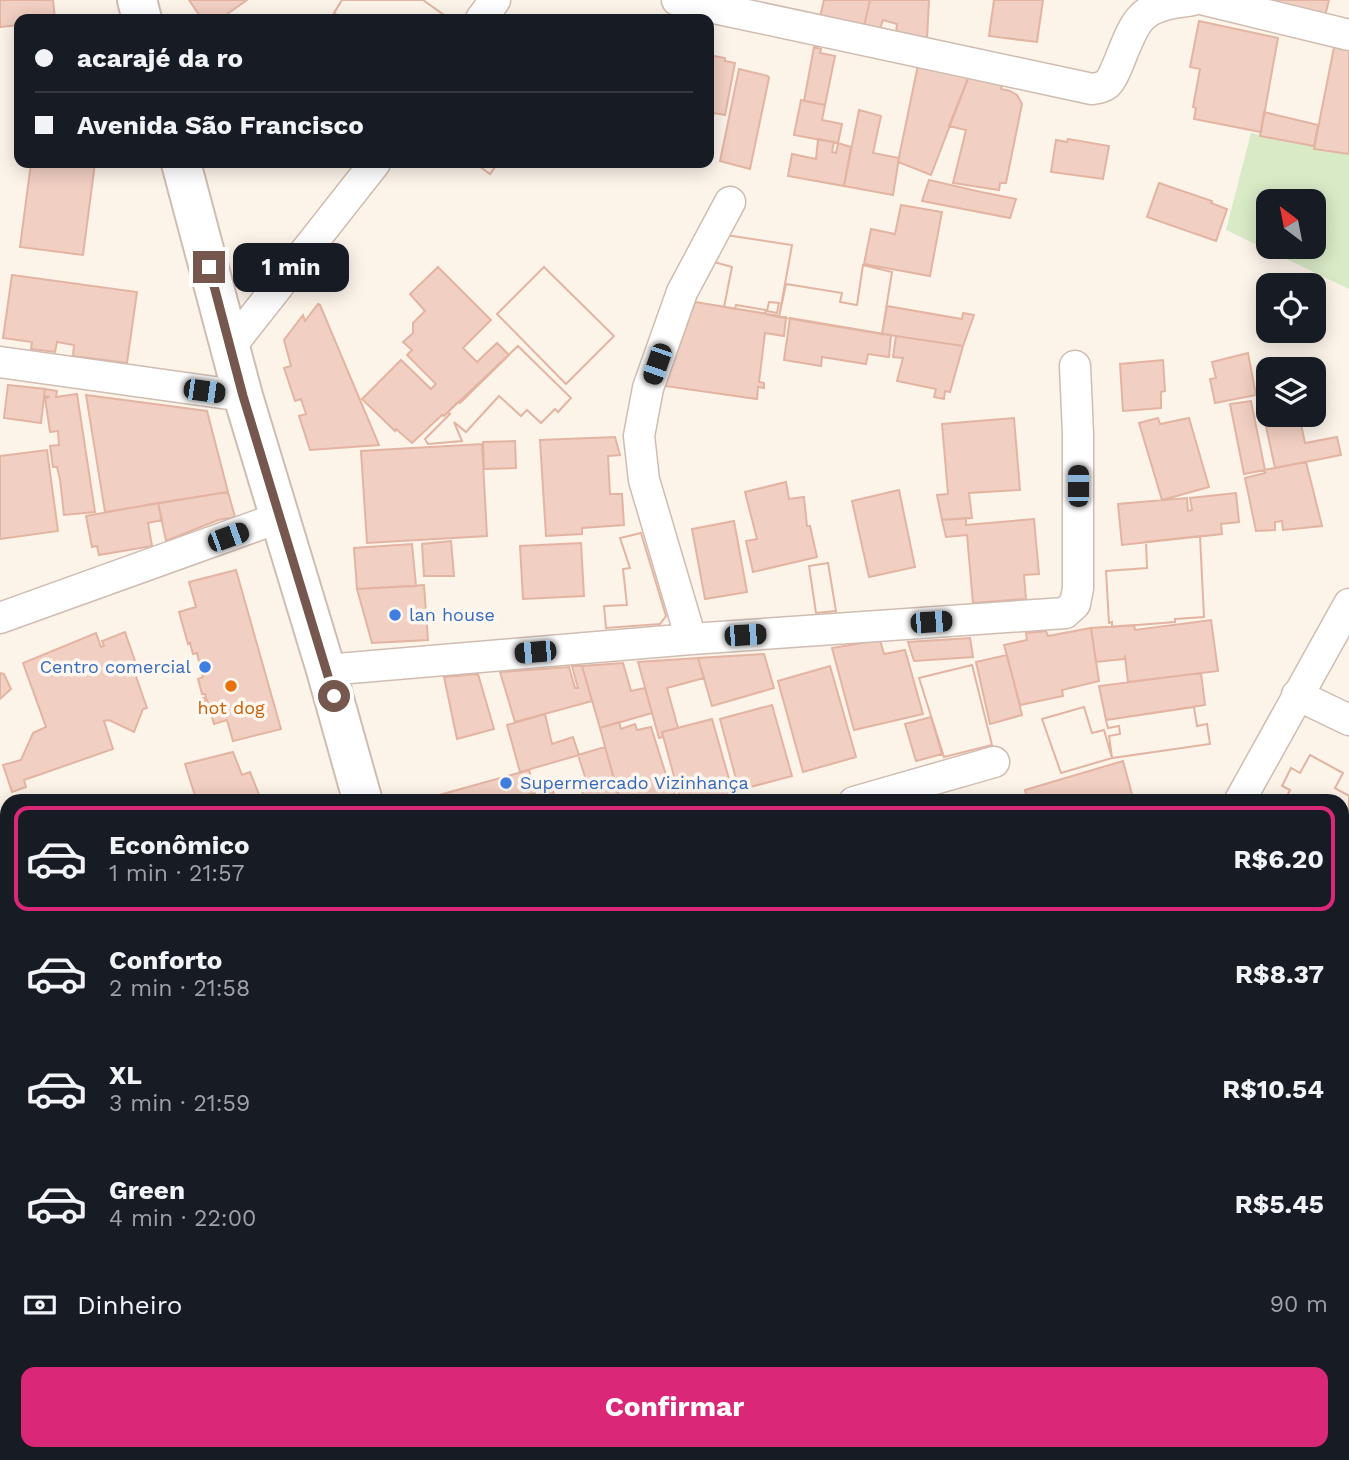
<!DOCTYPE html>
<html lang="pt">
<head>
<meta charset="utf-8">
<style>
	body { margin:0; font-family:"Work Sans",sans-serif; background:#242831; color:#f1f3f6; height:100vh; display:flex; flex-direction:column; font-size:26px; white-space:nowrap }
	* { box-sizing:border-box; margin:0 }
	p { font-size:23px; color:#9ea1a6 }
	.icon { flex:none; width:38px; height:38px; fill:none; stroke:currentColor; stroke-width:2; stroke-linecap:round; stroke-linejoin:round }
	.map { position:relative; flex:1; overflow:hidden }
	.side { position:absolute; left:0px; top:794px; width:1349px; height:667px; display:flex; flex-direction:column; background:#171b24; border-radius:21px 21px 0 0; box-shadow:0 4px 18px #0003 }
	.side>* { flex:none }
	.guide { position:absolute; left:14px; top:14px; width:700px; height:154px; border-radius:14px; box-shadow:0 4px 18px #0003; display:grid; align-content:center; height:154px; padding:0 21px; background:#171b24 }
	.needle { width:46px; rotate:328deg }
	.buttons { position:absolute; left:1256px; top:189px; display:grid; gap:14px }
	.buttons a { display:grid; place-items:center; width:70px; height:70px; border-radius:14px; background:#171b24; box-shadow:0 4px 18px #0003; font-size:35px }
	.end { position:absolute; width:32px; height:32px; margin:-16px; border:9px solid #76574d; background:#fff; box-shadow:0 0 0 4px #fff }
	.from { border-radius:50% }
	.bubble { position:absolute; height:49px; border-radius:14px; background:#171b24; box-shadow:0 4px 18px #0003; font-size:23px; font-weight:700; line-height:49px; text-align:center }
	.car { position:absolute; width:21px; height:42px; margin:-21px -10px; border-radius:9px; box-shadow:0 0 5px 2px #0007; background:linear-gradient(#222 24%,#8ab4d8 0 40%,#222 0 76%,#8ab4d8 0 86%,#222 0) }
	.guide b { display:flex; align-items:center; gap:24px; height:66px; font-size:26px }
	.guide b+b { border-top:2px solid #363941 }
	.guide i { width:18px; height:18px; background:#f1f3f6 }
	ul { padding:12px 0 0; list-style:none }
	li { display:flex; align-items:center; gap:21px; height:105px; margin:0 14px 10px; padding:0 7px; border:4px solid transparent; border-radius:14px }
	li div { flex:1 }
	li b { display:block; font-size:26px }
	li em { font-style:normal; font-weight:700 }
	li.on { border-color:#db2777 }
	li>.icon { width:63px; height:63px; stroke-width:1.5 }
	.pay { display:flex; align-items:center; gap:18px; height:77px; padding:0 21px; font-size:26px }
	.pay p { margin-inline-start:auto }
	.action { display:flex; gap:14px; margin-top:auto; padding:14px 21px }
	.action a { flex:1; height:80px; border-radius:14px; background:#db2777; color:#fff; font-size:28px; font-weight:700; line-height:80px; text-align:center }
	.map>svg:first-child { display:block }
	.green { fill:#d9eac7; fill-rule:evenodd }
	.building { fill:#f1cfc2; stroke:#e3b4a2; stroke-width:2; fill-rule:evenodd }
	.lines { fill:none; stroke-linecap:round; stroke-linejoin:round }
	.minor-casing { stroke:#d0bcb1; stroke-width:33 }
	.tertiary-casing { stroke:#d0bcb1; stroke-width:42 }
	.minor { stroke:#fff; stroke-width:30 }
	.tertiary { stroke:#fff; stroke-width:38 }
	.route { stroke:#76574d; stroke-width:9 }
	.shop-dot { fill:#3f7fe0; stroke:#fef7f0; stroke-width:2.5 }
	.food-dot { fill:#e8710a; stroke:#fef7f0; stroke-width:2.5 }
	.labels { text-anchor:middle; stroke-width:7; stroke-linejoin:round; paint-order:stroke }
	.shop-label { font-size:18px; fill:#366cbe; stroke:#fef7f0; text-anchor:start }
	.food-label { font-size:18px; fill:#c56008; stroke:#fef7f0 }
</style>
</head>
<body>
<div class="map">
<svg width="1349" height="1460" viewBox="0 0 1349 1460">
	<rect width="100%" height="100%" fill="#fcf3e9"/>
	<path class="green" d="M1251,133L1349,154V289L1226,230ZM1269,201H1314V247H1269Z"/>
	<path class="building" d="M0,0H53L55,19H19V25L0,27Z
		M189,0H247L220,19H202Z
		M342,0H423L444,15L441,19H344L334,13Z
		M342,0H423L444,15L441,19H344L334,13Z
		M824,0H870L864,26L820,17Z
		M870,0H929L927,39L896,33L897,24L883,20L880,29L864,26Z
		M994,0H1043L1037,42L989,36Z
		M1264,0H1329L1325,16Z
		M1199,21L1278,38L1261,132L1194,119L1196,108L1193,107L1200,69L1190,67Z
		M814,47L821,49L820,53L835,56L825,105L804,101Z
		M1334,47L1349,49V154L1314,149Z
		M709,55L725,58V61L735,63L725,115L714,113L713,116L709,115Z
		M918,65L969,76L931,175L898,162Z
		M739,69L768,76L769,78L750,169L720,161Z
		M969,76L1003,82L1001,89L1010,91L1017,95L1022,104L1006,183H1000L999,190L953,183L966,130L949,126Z
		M801,100L825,105L822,120L842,124L838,143L794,135Z
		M859,110L881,116L873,153L899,158L893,195L844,186Z
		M1264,112L1318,125L1314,146L1260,136Z
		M818,139L834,142L832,152L836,153L838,143L851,147L844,186L788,176L792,154L816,159Z
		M1068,139L1109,146L1103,179L1051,172L1056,140L1067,142Z
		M31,163H95L83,255L20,247Z
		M475,163H498L490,174Z
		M475,163H498L490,174Z
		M929,180L981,192L1016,199L1010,218L922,201Z
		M1159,183L1212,201L1211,203L1227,209L1216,241L1147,217Z
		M901,205L942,212L930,276L864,264L871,229L895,234Z
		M719,234L792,245L779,317L765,314L766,310L736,305L735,309L724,307L732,267L714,262ZM769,302L779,303L777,313L767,311Z
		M719,234L792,245L779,317L765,314L766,310L736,305L735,309L724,307L732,267L714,262ZM769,302L779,303L777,313L767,311Z
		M863,265L892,272L882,334L779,317L786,284L842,293L840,302L857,305Z
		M863,265L892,272L882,334L779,317L786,284L842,293L840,302L857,305Z
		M438,267L491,320L463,348L477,362L497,343L509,355L460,403L458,402L444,416L442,415L412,443L396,429L395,431L362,399L401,360L431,389L436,384L407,355L412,350L403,342L413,333V323L425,311L410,294Z
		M544,267L614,336L566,384L497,314Z
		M544,267L614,336L566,384L497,314Z
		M12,275L137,292L127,363L73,356L74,345L57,342L55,352L31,349L32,342L3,338Z
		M695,302L786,317L784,336L765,333L759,382L764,383V388L758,387L757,399L665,386Z
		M318,304L320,305L379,445L310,450L299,416L306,414L301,399L295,401L284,368L291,366L284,340L303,315L305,321Z
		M887,306L962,319L963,313L974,315L963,346L882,334Z
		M790,318L891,335L889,357L868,354L866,364L822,357L821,366L784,360Z
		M896,336L963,346L950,392L945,391L944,399L934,397L936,389L897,381L903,358L893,357Z
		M518,346L571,398L558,412L555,409L541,423L527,410L521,416L499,396L466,432L454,422L462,441L428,444L425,439L450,414L448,412Z
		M518,346L571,398L558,412L555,409L541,423L527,410L521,416L499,396L466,432L454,422L462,441L428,444L425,439L450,414L448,412Z
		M1248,353L1256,395L1215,403L1210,379L1216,378L1212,362Z
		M1163,360L1165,391L1161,392V408L1123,411L1120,364Z
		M8,385L45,389L41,423L4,418Z
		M45,389L57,391L56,397L77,394L95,512L64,515L60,479L57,467H53L50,446L59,445L58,431L50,432L45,398L50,397L44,396Z
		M86,395L207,411L228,492L105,512Z
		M1251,401L1265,470L1244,474L1230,404Z
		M1269,401V415H1299L1305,443L1337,437L1341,455L1275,468L1261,403Z
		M1014,418L1020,490L969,493L972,518L942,520L937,495L948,494L942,424Z
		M1158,418L1160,424L1189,418L1209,487L1162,500L1139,423Z
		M615,437L620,455L608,456L610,494H622L624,525L582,528V534L546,536L540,440Z
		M515,441L516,468L484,469L483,442Z
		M482,444L487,536L367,543L361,451Z
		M47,450L58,531L0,539V456Z
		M1306,462L1322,526L1283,530L1282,521L1275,522V530L1256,531L1245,478L1265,473L1264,470Z
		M786,482L789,499L804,497L807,526H810L817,557L753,572L746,541L757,539L745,492Z
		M899,490L915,567L869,577L852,501Z
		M228,492L235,517L218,520L166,541L158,503Z
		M1236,493L1239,522L1221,524L1222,534L1122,545L1118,504L1187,498L1188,511L1192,510L1190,498Z
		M158,503L162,520L148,523L152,546L99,555L97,546L92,547L86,516Z
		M966,518V525L1034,519L1039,574L1024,575L1026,599L973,603L967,535L946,537L942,520Z
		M734,521L747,592L705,599L692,529Z
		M641,533L666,616L660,624L606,628L604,606L627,605L623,569L630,568L620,538Z
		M641,533L666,616L660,624L606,628L604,606L627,605L623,569L630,568L620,538Z
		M1200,536L1204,617L1175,619V622L1112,627V622L1109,623L1106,571L1147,568L1146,542Z
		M1200,536L1204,617L1175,619V622L1112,627V622L1109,623L1106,571L1147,568L1146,542Z
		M451,541L454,576H424L422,544Z
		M581,543L584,596L523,599L520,546Z
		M412,544L416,586L357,589L354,548Z
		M828,563L836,611L816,613L809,566Z
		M828,563L836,611L816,613L809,566Z
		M236,570L281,729L233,741L227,720L214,724L207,700L204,701L203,698H206L205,694H202L198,679L203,677L197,653L193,654L190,643L188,644L179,612L196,607L189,582Z
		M424,585L428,640L372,643L357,589Z
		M1211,620L1218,671L1128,682L1125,657L1124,659L1096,662L1091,628L1134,625L1135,630Z
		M1091,628L1099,681L1062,690L1063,696L1020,705L1004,645L1027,640L1026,633L1046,631L1048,636Z
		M125,632L135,661L131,662L147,708L143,709L134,732L109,720L104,721L113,749L24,780L26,787L12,792L3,765L21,760L33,733L46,727L23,663L96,633L101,647L104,646L102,641Z
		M970,638L973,657L914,661L908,642Z
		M880,640L884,654L905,650L923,714L854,730L832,648Z
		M764,654L774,688L712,706L698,658Z
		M1007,655L1022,715L990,724L976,662Z
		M698,658L704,678L667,688L678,728L662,732L663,737L659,738L638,662Z
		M623,663L631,691L645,688L652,713L600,728L582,666Z
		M972,665L992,745L944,757L919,678Z
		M972,665L992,745L944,757L919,678Z
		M572,666H582L592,701L515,722L500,672L569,667L575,688H578Z
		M830,666L856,757L803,772L778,681Z
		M0,673L4,674L11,689L0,699Z
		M1201,673L1205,705L1106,720L1099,686Z
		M478,674L494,729L457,739L444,677Z
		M772,705L792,776L739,790L720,719Z
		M1084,707L1092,733L1104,730L1112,758L1061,773L1042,719Z
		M1084,707L1092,733L1104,730L1112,758L1061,773L1042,719Z
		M1194,707L1197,726L1207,724L1210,744L1112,758L1109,736L1120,734L1119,726L1108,728L1106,720Z
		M1194,707L1197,726L1207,724L1210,744L1112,758L1109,736L1120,734L1119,726L1108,728L1106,720Z
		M545,714L552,744L573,737L579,755L520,772L507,725Z
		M931,717L942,754L916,761L905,724Z
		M712,719L733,793L702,802H681L662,732Z
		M619,722L621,729L635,724L637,730L651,727L667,778L670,777L677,802H620L600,728Z
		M605,747L619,795L596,802H585L580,785L587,783L578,755Z
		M233,752L242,775L250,772L262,802H197L185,764Z
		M1310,755L1343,773L1335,788L1349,796V870L1342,866V802H1284L1290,790L1282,786L1291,768L1300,773Z
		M1310,755L1343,773L1335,788L1349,796V870L1342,866V802H1284L1290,790L1282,786L1291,768L1300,773Z
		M1123,761L1134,802H1028L1025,790Z
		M529,770L535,793L524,796V799L553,791L556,802H414Z
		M1342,866L1349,870V886L1342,898Z
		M7,873V923L0,924V874Z
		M1349,886V969L1342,965V898Z
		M1349,886V969L1342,965V898Z
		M7,927V1011L0,1012V928Z
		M7,1062V1108L0,1110V1063Z
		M1349,1120V1194L1342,1190V1132Z
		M1349,1120V1194L1342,1190V1132Z
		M0,1132L7,1158V1180L0,1182Z
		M1349,1231V1286L1344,1296L1342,1243Z
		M7,1279V1336L0,1337V1281Z
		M7,1279V1336L0,1337V1281Z
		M1342,1299L1349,1303V1317L1342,1314Z
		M1349,1329V1377L1342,1374V1341Z
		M7,1336V1377L0,1378V1337Z
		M161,1454L163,1460H130L128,1455Z
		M273,1454H385L387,1460H274Z
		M393,1454H474L476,1460H395Z
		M686,1454H743L746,1460H675Z
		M751,1454H798L801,1456L798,1460H757Z
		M1083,1454H1185L1184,1460H1082Z
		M1185,1454H1250L1248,1460H1184Z"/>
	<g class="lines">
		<defs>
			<path id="minor" d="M677,0L1092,89C1097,88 1102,88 1107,84C1118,74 1127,31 1142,17C1154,4 1177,3 1193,0
				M1205,0L1349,35
				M481,19L495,0
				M231,346L375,163
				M0,362L243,396
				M0,618L278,518
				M691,639L644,480L639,436L648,388L682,292L730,202
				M326,670L691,639L1065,613L1075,604L1078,588V434L1075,366
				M1297,695L1349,720
				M854,802L994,762
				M1239,802L1349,604
				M1342,1008L1349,1012
				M0,1043L7,1042
				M38,1460L57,1454
				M863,1460L866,1454"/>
			<path id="tertiary" d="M137,0L142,19
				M181,163L243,396L326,670L363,802
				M549,1454L550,1460"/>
		</defs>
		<use href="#minor" class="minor-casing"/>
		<use href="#tertiary" class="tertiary-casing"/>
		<use href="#minor" class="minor"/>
		<use href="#tertiary" class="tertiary"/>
	</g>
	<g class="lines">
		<path class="route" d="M209,267L243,396L334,696"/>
	</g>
	<g class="shop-dot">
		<circle cx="395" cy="615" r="7"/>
		<circle cx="205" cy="667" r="7"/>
		<circle cx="506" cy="783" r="7"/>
	</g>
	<circle class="food-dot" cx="231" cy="686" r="7"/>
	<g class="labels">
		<g class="shop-label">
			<text x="409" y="621">lan house</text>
			<text x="191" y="673" text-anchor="end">Centro comercial</text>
			<text x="520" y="789">Supermercado Vizinhança</text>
		</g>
		<g class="food-label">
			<text x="231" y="714">hot dog</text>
		</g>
	</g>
</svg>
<div class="buttons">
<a><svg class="needle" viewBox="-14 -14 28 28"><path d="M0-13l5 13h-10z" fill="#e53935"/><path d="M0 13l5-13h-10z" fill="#9ea1a6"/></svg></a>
<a><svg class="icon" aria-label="locate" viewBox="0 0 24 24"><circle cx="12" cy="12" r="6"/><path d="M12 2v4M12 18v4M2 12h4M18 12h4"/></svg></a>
<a><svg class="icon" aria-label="layers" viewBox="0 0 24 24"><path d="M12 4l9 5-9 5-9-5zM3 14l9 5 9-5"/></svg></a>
</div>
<i class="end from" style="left:334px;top:696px"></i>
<i class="end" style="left:209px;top:267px"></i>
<div class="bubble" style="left:233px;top:243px;width:116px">1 min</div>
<i class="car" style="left:657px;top:364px;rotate:199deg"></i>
<i class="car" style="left:204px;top:391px;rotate:98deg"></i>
<i class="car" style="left:1078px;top:486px;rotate:0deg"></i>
<i class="car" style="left:228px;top:537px;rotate:70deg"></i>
<i class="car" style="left:931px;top:622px;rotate:86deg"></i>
<i class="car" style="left:745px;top:635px;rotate:86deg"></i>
<i class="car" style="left:535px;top:652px;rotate:265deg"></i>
<div class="guide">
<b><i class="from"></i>acarajé da ro</b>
<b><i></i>Avenida São Francisco</b>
</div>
<section class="side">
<ul>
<li class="on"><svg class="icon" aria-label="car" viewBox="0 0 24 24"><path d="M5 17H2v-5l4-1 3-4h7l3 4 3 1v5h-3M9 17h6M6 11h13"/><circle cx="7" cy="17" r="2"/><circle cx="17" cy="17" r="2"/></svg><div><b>Econômico</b><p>1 min · 21:57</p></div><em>R$6.20</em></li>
<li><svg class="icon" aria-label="car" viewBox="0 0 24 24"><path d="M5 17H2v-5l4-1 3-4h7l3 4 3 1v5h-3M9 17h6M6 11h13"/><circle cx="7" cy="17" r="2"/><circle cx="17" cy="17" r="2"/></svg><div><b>Conforto</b><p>2 min · 21:58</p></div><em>R$8.37</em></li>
<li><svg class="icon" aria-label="car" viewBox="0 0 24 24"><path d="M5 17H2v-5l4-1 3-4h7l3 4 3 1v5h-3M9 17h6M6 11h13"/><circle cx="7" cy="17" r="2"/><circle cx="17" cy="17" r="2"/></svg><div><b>XL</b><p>3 min · 21:59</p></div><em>R$10.54</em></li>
<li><svg class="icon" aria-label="car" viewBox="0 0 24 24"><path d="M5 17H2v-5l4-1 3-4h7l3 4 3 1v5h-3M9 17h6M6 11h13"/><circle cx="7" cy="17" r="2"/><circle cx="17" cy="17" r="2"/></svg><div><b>Green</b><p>4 min · 22:00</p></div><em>R$5.45</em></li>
</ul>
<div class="pay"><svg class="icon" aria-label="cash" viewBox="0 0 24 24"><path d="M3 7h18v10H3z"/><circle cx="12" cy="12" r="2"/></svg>Dinheiro<p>90 m</p></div>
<div class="action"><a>Confirmar</a></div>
</section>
</div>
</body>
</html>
